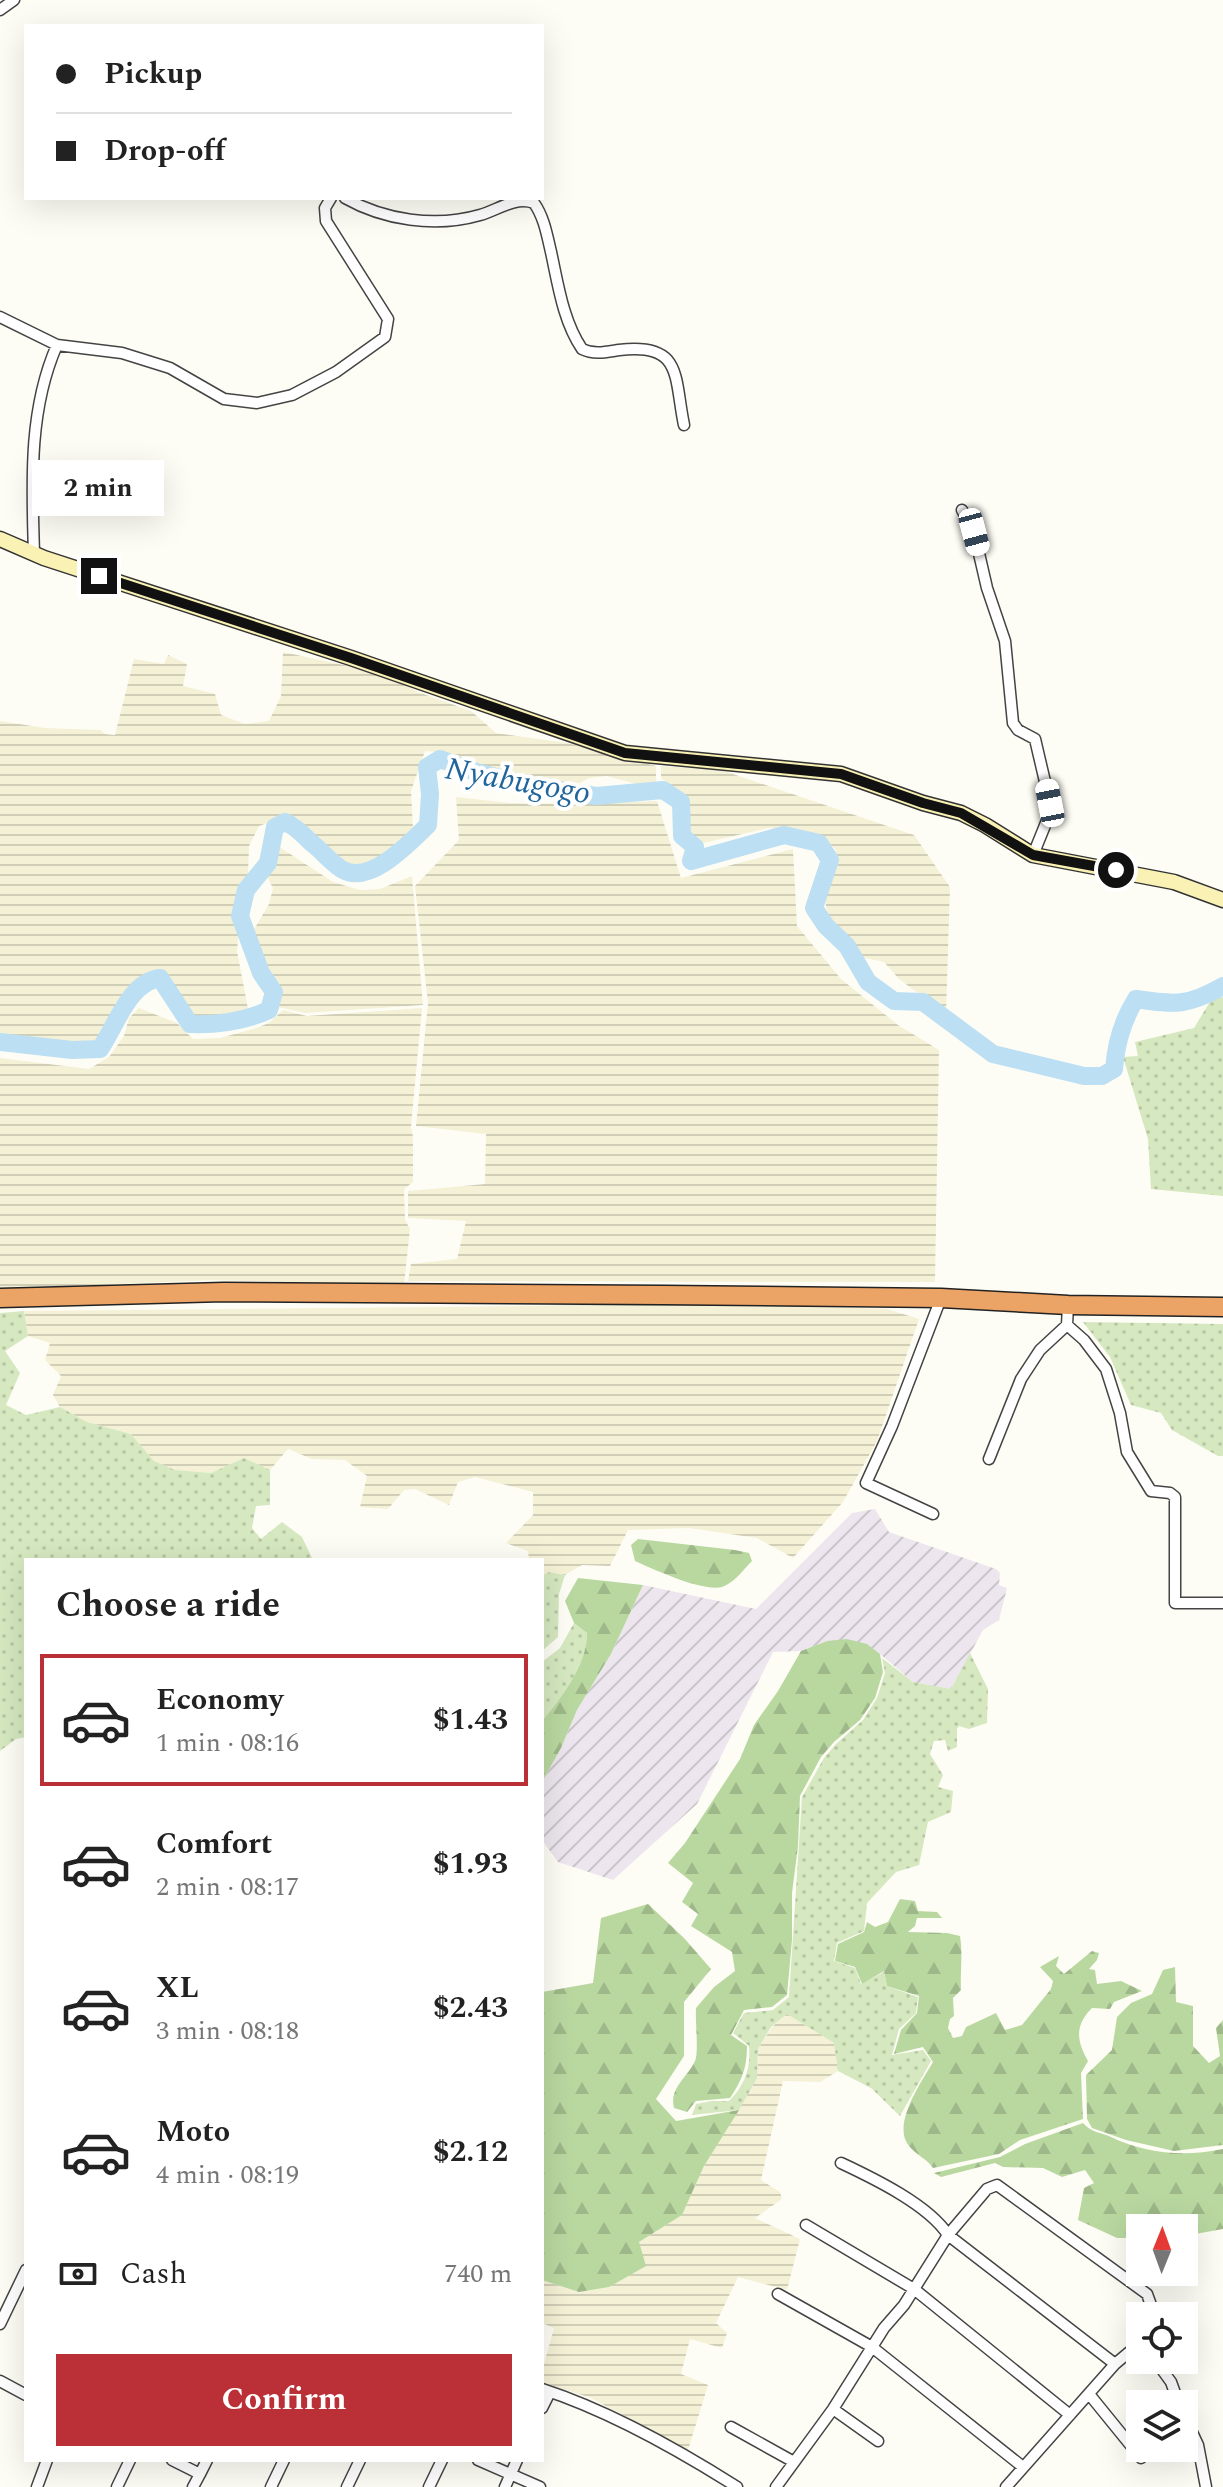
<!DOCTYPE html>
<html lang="en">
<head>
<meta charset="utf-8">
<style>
	body { margin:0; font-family:Spectral,serif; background:#f2f2f2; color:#222; height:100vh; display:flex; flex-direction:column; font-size:30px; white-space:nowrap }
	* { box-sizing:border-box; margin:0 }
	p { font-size:26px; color:#767676 }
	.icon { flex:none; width:44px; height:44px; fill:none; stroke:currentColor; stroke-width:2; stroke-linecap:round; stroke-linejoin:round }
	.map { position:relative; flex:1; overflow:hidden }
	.side { position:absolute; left:24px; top:1558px; width:520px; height:904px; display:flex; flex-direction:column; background:#fff; border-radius:0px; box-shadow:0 8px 32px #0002 }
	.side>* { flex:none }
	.banner { position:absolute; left:24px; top:24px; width:520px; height:176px; border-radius:0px; box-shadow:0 8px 32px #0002; display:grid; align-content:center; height:176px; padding:0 32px; background:#fff }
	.needle { width:52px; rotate:1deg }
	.fabs { position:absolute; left:1126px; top:2214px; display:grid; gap:16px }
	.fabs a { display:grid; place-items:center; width:72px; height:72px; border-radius:0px; background:#fff; box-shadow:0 8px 32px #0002; font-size:40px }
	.end { position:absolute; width:36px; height:36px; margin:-18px; border:10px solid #111; background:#fff; box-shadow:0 0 0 4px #fff }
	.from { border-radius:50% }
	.bubble { position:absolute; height:56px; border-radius:0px; background:#fff; box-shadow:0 8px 32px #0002; font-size:26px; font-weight:700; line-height:56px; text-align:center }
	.car { position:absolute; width:24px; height:48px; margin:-24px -12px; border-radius:10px; box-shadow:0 0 6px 2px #0007; background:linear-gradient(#fff 24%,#345 0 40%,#fff 0 76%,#345 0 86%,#fff 0) }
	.banner b { display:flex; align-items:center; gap:28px; height:76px; font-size:30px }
	.banner b+b { border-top:2px solid #e0e0e0 }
	.banner i { width:20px; height:20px; background:#222 }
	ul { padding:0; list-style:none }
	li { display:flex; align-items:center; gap:24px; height:132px; margin:0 16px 12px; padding:0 16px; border:4px solid transparent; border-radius:0px }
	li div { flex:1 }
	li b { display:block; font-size:30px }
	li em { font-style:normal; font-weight:700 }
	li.on { border-color:#ba3036 }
	li>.icon { width:72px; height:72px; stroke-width:1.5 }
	h2 { padding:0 32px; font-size:36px; line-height:96px }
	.pay { display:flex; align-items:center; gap:20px; height:88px; padding:0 32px; font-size:30px }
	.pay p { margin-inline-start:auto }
	.cta { display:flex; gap:16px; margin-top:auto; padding:16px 32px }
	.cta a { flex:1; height:92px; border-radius:0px; background:#ba3036; color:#fff; font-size:32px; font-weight:700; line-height:92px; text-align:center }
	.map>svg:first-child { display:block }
	.industrial { fill:url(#industrial-furrows) }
	.farmland { fill:url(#farmland-rules) }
	.grass { fill:url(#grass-dots) }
	.forest { fill:url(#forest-firs) }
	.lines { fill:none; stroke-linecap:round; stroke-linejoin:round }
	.river { stroke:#bcdff3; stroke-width:18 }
	.street-casing { stroke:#444; stroke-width:13 }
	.secondary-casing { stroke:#333; stroke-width:17 }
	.highway-casing { stroke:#222; stroke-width:21 }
	.street { stroke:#fff; stroke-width:10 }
	.secondary { stroke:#faf2b4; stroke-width:14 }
	.highway { stroke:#eca366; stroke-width:18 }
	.route { stroke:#111; stroke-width:10 }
	.labels { text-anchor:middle; stroke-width:8; stroke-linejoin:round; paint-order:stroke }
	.water-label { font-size:32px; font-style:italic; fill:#20669d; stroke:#fff }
</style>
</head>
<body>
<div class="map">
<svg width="1223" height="2487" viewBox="0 0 1223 2487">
	<defs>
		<pattern id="industrial-furrows" width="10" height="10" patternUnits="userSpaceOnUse" patternTransform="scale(2)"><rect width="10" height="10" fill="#ede6ee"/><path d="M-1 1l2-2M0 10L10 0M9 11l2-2" fill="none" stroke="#cac4cb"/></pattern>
		<pattern id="farmland-rules" width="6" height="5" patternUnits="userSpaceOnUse" patternTransform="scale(2)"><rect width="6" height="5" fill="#f4f1d6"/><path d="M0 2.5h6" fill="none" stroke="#d0ceb7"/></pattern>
		<pattern id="grass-dots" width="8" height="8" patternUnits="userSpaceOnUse" patternTransform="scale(2)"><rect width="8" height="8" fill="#d5e8bf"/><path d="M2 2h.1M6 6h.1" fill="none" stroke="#b6c6a3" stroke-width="1.8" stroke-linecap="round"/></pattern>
		<pattern id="forest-firs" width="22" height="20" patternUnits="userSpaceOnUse" patternTransform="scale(2)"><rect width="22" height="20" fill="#b9d8a0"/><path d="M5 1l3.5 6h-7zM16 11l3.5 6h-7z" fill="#9eb889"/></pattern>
	</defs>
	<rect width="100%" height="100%" fill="#fefdf5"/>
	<path class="industrial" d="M875,1509L889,1532L996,1569L1000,1573L999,1585L1007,1588L999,1620L983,1630L951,1689L913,1682L880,1654L827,1641L801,1651L773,1652L697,1804L613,1880L558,1862L542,1840V1782L561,1748L577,1710L611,1654L643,1585L756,1609L852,1513Z"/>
	<path class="farmland" d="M283,652L348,666L392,679L418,692L471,711L496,733L567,743L656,766V785H640L607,776L589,778L573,787L505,775L446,753L425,751L411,791L413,828L400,846L376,863L353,866L343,863L314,838L298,818L287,816L259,826L249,846L248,877L236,915L239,929L237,951L249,1014L214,1021L193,1020L160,973L147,977L125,994L98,1046L0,1037V721L45,728L101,730L105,734L115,735L134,659L164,664L168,655L187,664L183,686L215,694L221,715L245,724L269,721L281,696Z
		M661,766L721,770L914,835L950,887L946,1014L899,979L884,962L860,957L850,939L828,919L825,899L839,862L835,848L819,836L799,829L768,828L699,844L690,832L685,797L661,778Z
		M456,797L510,803L572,804L657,801L681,878L793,849L797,926L841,979L898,1025L939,1050L935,1282L408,1281L411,1264L457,1259L466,1221L408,1218V1191L485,1184L486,1134L416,1126L428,1003L415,886L459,840Z
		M278,846L333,882L360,890L380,889L412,876L423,1005L305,1013L278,1007V993L266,974L252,933L269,904L273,888L266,875Z
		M139,1008L177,1023L193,1039L220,1038L253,1029L269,1023L283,1010L307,1016L422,1008L411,1127L413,1137V1182L404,1189L405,1220L410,1229L404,1285L213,1280L0,1289V1058L89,1069L109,1057L124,1036L129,1018Z
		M748,1304L887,1309L919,1319L877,1441L843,1502L793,1558L757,1538L689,1528L628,1530L610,1566L582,1565L565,1575L549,1572L542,1576V1560H529L528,1551L506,1543L533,1515V1492L475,1477L458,1482L449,1505L415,1489L404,1490L388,1509L360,1507L367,1476L345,1460L312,1459L288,1449L270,1470L244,1458L211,1473L175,1470L154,1461L131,1434L87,1422L60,1407L53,1395L61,1376L45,1360L50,1343L28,1336L24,1311Z
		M787,2014L834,2043L838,2071L820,2082L783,2081L761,2180L780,2192L782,2199L755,2218L800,2239L787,2290L738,2277L716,2323L727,2333L722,2348L690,2339L681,2374L708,2385L688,2450L591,2398L542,2382V2371L554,2328L542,2323V2280L579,2292L609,2287L639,2242L682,2215L704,2166L757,2078L758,2049L772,2027Z"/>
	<path class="grass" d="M1223,997V1196L1151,1189L1148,1139L1123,1057L1138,1056L1135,1042L1194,1028L1211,1000Z
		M24,1311L28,1336L5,1351L20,1373L6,1405L26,1415L60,1407L87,1422L131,1434L154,1461L175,1470L211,1473L244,1458L270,1470V1505L256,1506L252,1528L261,1539L282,1522L302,1537L313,1560H26V1737L16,1739L0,1751V1313Z
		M1083,1322L1223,1324V1456H1218L1172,1430L1161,1413L1131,1405L1110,1357Z
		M549,1572L565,1575L559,1594L558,1637L542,1651V1576Z
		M574,1623L587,1633C587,1665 562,1697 542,1721V1662L560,1648Z
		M970,1653L988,1689L987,1723L969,1729L959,1726L957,1729V1747L948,1751L945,1740L934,1741L930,1754L943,1775L938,1787L953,1791L951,1812L928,1822L919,1865L896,1872L867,1903L864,1931L837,1943L834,1961L855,1968L861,1984L884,1972L887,1986L918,1997L916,2013L899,2029L892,2055L923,2050L931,2061L900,2116L871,2088L838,2071L834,2043L787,2014L771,2027L758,2049L757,2078L739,2110L692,2115L696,2104L712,2101H729C745,2085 751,2068 749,2046L733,2033L744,2013L773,2010L789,1997L802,1797L824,1758L836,1744L863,1720L877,1698L885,1673L882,1658L913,1682L951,1689Z"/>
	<path class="forest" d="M638,1539L735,1550L749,1553L752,1561C743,1570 734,1583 722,1587C702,1592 653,1569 635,1561L631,1545Z
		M578,1578L643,1585L611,1654L577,1710L561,1748L542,1782V1721C562,1697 587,1665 587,1633L574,1623L565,1601Z
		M847,1639L867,1644L880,1654L883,1672L875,1698L860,1720L834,1742L821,1757L800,1796L798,1846L792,1893V1940L787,1995L772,2007L744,2010L731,2035L747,2046C747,2068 742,2080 730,2098L696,2101L687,2112L674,2108C669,2088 687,2078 695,2061C699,2052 695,2021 696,2008L714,1987L735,1971L732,1952L691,1926L698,1914L682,1902L693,1883L668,1863L685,1843L740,1759L754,1725L778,1691L801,1651L827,1641Z
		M900,1899L915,1901L918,1911L937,1912L942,1918H917L915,1926L908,1932L947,1933L960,1936C963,1955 960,1970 961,1990L953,1998L954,2016L950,2019L948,2028L953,2038L962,2036L966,2027L996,2013L1005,2030L1022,2025L1051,1989L1053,1981L1040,1967L1059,1956L1056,1966L1064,1974L1092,1951L1099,1953L1097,1960L1089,1969L1095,1970L1097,1984L1121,1981L1142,1991L1114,2002L1110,2009L1092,2008C1075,2025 1076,2040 1088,2061L1081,2073L1083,2119L1020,2140L999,2154L933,2168C926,2158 916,2155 909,2146C891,2125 922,2081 933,2062L923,2047L894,2054L901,2030L917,2013L919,1996L887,1986L884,1971L862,1984L855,1967L835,1961L838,1944L864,1932L867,1922L875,1927L888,1922Z
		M648,1904L684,1938L711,1969L684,2002V2056L656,2099L676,2121L739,2110L704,2166L682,2215L639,2242L646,2266L609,2287L579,2292L542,2280V1992L593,1983L601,1918Z
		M1175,1967L1176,2002L1193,2006V2046L1209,2063L1220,2056L1216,2028L1223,2020V2145L1174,2151L1126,2140L1092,2128L1087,2119L1086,2075L1112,2050L1117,2017L1131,2003L1152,1994L1163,1970Z
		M1083,2123C1092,2133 1100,2132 1111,2137C1147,2154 1184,2157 1223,2149V2229L1184,2236V2228H1140V2238H1117L1078,2220L1084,2188L1094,2183L1085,2170L1062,2177L1043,2168L1003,2167L995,2163L941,2177L934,2173L1000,2157L1025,2144Z"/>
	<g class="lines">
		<path class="river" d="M0,1042L72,1050L100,1049C116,1026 129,982 160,978L190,1024C218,1025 243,1022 269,1010L274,992L261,973L240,916L246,890L268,863L275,827L285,822C299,828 303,836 314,845C323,852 333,865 343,870C371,885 410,842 428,825L430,794L427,767L440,759L476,772L528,785L596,796L663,790L681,802L682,836L695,847L691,861L784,835L819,843L830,860L814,908L826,926L847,946L868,982L894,1001L923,1002L993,1054L1084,1076H1102L1114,1069C1116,1043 1122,1021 1136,999C1176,1005 1188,1006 1223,986"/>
		<defs>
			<path id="street" d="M0,10L14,0
				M345,198C384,220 435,228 480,215C498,210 515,196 534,203C544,217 547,235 551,252C558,284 563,321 582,349C594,355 606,352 619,350C683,342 674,377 684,425
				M0,317L57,345L122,353L170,368L224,399L257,403L292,395L336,372L385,337L388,319L326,221L325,208L331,198
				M962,510L974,532L987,588L1005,641L1013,723L1018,730L1035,739L1050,803L1048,818L1033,855
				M34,554C32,484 28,411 57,345
				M1068,1305L1067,1325L1084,1340L1106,1369L1120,1413L1127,1452L1151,1491L1170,1493L1175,1497V1603H1223
				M989,1459L1021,1379L1040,1350L1067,1325
				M933,1514L866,1483L892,1426L941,1298
				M806,2225L914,2289L1070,2415
				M778,2294L872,2347L1023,2467
				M0,2324L26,2270
				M1155,2360L1171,2382L1179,2404
				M1115,2364L948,2235L987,2189L997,2185L1147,2294L1155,2316
				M0,2381L26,2395
				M542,2389C610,2411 677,2449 737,2487
				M1089,2394L1141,2458
				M542,2408L550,2392
				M833,2409L878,2441
				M1184,2415L1198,2445L1206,2487
				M731,2427L794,2462
				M172,2460L200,2474L193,2487
				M478,2460L540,2487
				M200,2474L207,2460
				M37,2487L47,2460
				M117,2487L130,2460
				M271,2487L284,2460
				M347,2487L360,2460
				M429,2487L442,2460
				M505,2487L517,2460
				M776,2487L833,2409L884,2328L904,2305L948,2235C929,2205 873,2178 841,2163
				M1006,2487L1115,2364L1140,2343"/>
			<path id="secondary" d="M0,539L44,558L351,658L625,753L841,774L923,803L961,813L985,825L1033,855L1174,882L1223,900"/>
			<path id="highway" d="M0,1298L224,1292L663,1295L941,1298L1068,1305L1223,1307"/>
		</defs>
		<use href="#street" class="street-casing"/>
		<use href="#secondary" class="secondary-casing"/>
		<use href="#highway" class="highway-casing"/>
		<use href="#street" class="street"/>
		<use href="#secondary" class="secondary"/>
		<use href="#highway" class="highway"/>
	</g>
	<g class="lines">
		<path class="route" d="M99,576L351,658L625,753L841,774L923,803L961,813L1033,855L1116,870"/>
	</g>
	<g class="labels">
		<g class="water-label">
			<text transform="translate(518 780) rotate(10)" y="11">Nyabugogo</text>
		</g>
	</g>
</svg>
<div class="fabs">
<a><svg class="needle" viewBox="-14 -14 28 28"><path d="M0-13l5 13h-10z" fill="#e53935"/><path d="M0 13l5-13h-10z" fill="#767676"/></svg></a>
<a><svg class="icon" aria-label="locate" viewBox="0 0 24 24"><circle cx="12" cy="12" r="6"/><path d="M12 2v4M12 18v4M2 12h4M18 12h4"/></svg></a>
<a><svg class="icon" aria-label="layers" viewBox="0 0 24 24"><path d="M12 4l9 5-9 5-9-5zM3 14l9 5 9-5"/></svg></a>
</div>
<i class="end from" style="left:1116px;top:870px"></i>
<i class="end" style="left:99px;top:576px"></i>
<div class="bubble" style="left:32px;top:460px;width:132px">2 min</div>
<i class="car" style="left:974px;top:532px;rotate:165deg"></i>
<i class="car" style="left:1050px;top:803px;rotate:349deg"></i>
<div class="banner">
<b><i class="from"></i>Pickup</b>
<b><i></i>Drop-off</b>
</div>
<section class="side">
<h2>Choose a ride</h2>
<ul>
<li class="on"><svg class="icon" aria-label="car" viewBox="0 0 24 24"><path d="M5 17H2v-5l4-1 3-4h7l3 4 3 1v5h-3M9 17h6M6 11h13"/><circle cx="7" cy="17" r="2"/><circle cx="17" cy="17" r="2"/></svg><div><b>Economy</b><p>1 min · 08:16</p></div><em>$1.43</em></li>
<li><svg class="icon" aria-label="car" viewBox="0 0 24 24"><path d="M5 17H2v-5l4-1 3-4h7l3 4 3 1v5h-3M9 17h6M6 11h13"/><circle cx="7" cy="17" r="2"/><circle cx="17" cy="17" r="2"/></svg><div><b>Comfort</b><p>2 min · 08:17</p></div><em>$1.93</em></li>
<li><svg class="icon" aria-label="car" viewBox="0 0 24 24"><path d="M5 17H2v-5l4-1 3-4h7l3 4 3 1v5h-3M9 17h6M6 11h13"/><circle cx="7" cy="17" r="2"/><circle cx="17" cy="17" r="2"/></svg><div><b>XL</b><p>3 min · 08:18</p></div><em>$2.43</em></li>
<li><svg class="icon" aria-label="car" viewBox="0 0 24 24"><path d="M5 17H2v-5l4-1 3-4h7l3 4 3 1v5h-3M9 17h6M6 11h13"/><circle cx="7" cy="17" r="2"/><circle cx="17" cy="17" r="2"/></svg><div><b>Moto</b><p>4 min · 08:19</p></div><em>$2.12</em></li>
</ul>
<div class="pay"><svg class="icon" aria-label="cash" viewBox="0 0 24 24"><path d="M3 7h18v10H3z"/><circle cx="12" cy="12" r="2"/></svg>Cash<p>740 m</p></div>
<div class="cta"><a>Confirm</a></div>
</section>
</div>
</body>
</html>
